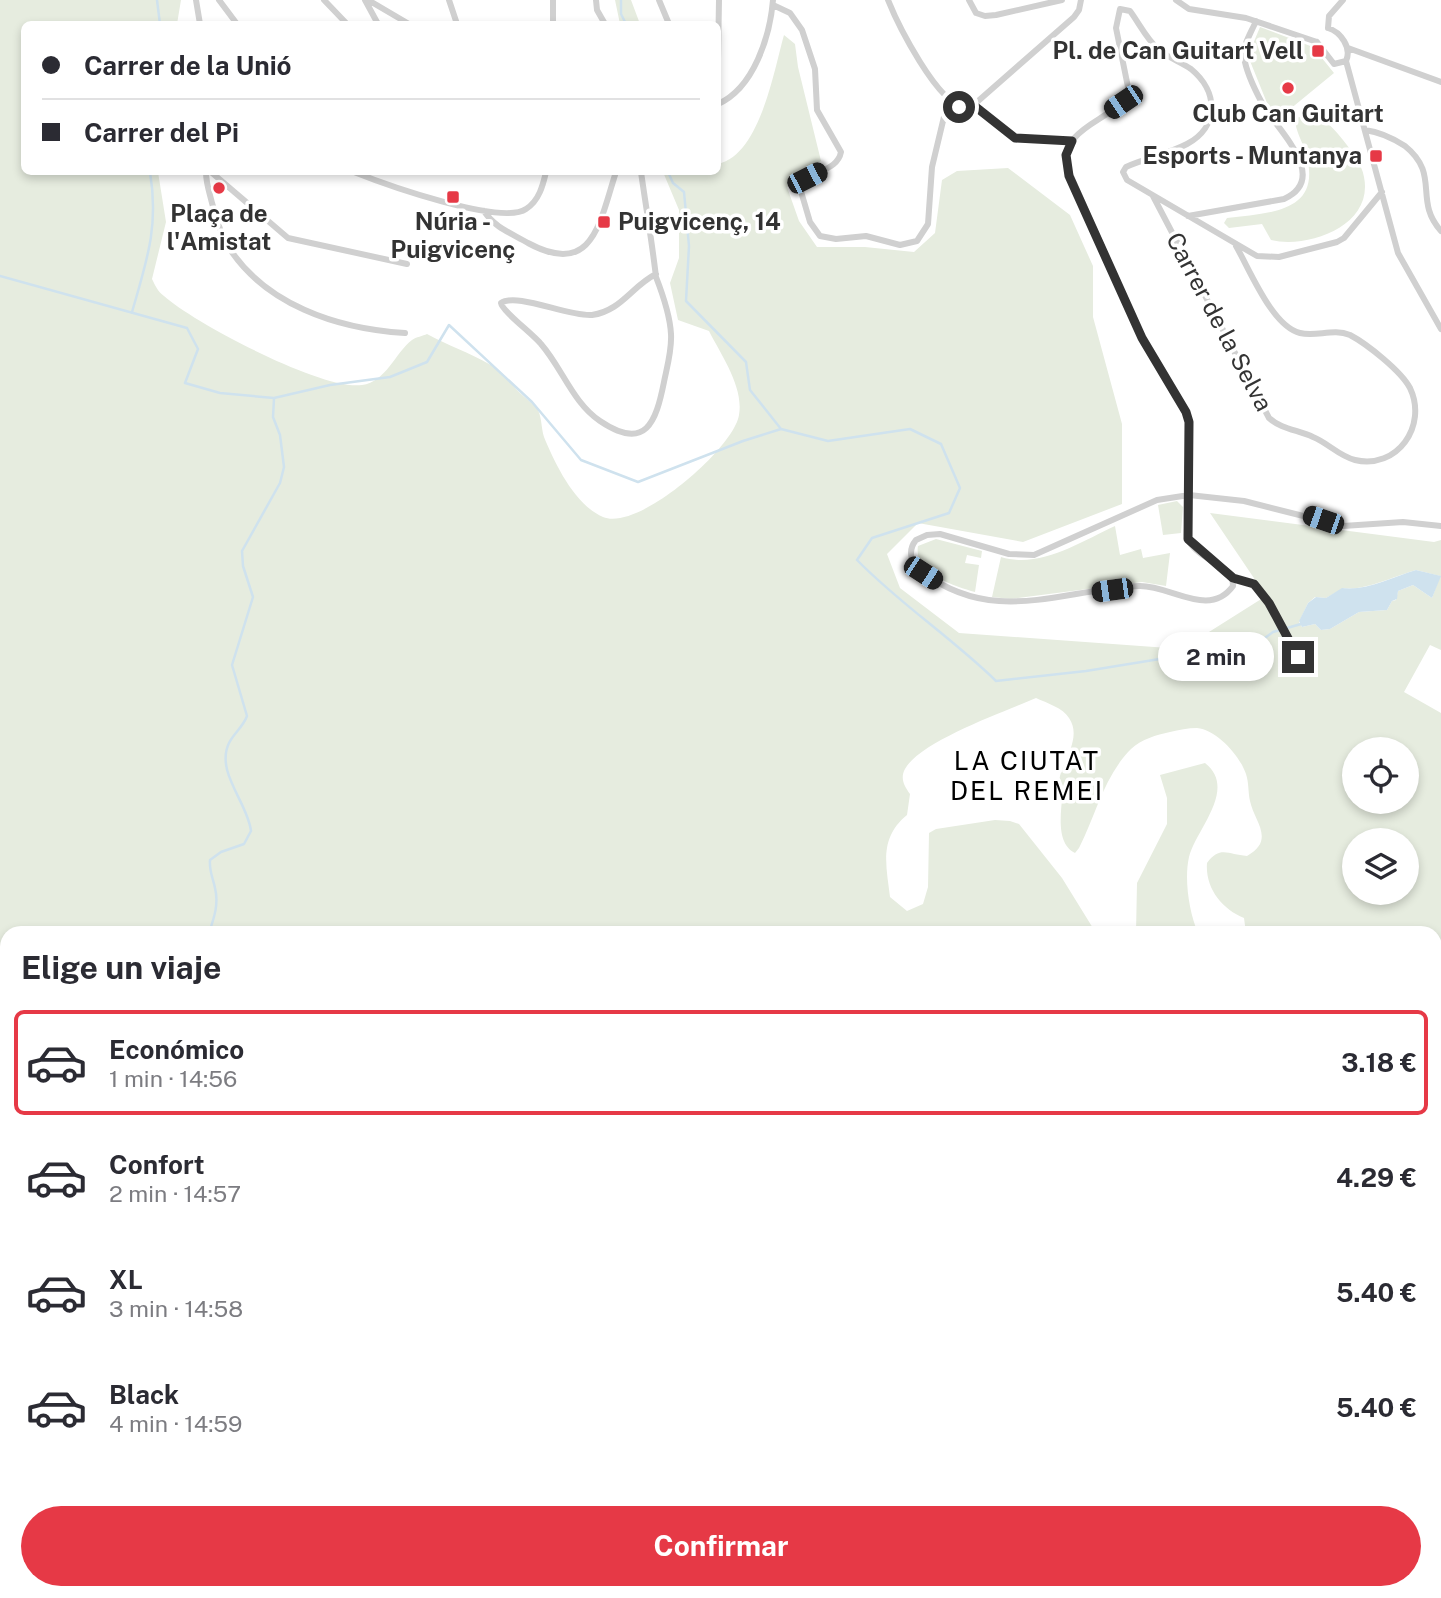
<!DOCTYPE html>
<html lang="es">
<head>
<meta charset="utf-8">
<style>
	body { margin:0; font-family:"Public Sans",sans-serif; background:#f2f2f3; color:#2b2b33; height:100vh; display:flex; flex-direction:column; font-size:26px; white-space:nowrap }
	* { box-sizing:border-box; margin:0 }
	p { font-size:23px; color:#7c7c81 }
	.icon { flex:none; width:38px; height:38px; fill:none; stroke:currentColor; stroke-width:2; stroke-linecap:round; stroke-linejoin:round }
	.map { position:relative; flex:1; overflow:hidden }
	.side { position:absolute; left:0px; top:926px; width:1442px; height:674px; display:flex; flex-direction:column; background:#fff; border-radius:21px 21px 0 0; box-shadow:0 4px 10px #0003 }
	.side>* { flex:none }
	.guide { position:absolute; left:21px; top:21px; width:700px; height:154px; border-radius:10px; box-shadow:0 4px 10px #0003; display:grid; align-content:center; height:154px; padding:0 21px; background:#fff }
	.fabs { position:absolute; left:1342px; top:737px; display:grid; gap:14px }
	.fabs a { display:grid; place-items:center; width:77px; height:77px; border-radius:50%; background:#fff; box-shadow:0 4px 10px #0003; font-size:35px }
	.end { position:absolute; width:32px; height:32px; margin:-16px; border:9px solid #333; background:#fff; box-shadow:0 0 0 4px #fff }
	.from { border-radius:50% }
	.bubble { position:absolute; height:49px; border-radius:24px; background:#fff; box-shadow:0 4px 10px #0003; font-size:23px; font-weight:700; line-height:49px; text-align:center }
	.car { position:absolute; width:21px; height:42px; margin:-21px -10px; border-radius:9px; box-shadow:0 0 5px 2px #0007; background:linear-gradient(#222 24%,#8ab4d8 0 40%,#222 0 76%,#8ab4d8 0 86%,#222 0) }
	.guide b { display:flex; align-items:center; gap:24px; height:66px; font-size:26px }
	.guide b+b { border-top:2px solid #e1e1e2 }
	.guide i { width:18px; height:18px; background:#2b2b33 }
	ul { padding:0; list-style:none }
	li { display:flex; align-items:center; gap:21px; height:105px; margin:0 14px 10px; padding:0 7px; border:4px solid transparent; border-radius:10px }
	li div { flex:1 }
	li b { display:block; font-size:26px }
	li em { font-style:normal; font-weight:700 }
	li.current { border-color:#e63946 }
	li>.icon { width:63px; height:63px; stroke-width:1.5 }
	h2 { padding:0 21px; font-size:32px; line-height:84px }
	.primary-button { display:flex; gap:14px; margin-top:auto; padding:14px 21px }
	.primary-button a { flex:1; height:80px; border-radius:42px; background:#e63946; color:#fff; font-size:28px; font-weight:700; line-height:80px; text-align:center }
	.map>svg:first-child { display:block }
	.green { fill:#e6ecdf; fill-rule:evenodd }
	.water { fill:#cfe2ee }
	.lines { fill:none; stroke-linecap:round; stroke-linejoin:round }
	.stream { stroke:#cfe2ee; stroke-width:2.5 }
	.street { stroke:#d0d0d0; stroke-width:6 }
	.route { stroke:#333; stroke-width:9 }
	.poi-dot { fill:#e63946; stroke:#fff; stroke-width:2.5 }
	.labels { text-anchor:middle; stroke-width:7; stroke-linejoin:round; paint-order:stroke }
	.poi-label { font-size:24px; font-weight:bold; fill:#333; stroke:#fff }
	.street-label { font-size:24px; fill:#333; stroke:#fff }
	.neighbourhood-label { font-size:26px; letter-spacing:2px; fill:#000; stroke:#fff }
</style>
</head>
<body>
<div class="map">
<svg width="1441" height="1598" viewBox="0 0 1441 1598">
	<rect width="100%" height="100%" fill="#fff"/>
	<path class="green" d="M0,0H181L177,24H24V172H158L166,222L152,279C155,285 158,292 164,296C194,323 323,391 362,385C386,382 395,353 412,340C416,337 423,336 427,334C447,345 470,353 489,364C503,372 509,382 520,393C525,398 531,402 536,407C542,414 541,428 544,437C555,464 575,505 603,517C638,532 734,448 739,415C744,387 721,355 709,331L678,320L670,283L679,258V210L663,172H718V164C760,155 774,70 784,35L795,44L798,67L821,161L809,168L787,187L799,221L817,247H865L914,252L935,233L942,180L957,171L1008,168L1070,215L1093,266V317L1122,424V504L1023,542L918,523L887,554L900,588L959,633L1182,649L1266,596L1210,513L1434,542L1441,540V650L1430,645L1404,692L1441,713V1598H0ZM1416,570L1440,576L1432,598L1413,585L1398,591L1396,600L1392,601L1387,610L1359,612L1330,629L1321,630L1315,624L1302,627L1299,622L1308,603L1315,597L1326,598L1344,588C1361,592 1398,575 1416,570ZM1036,698C1047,703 1063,708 1069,718C1082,737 1064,759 1060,776C1058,784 1063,790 1062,798C1061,814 1056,844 1075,853L1079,848C1096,815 1104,776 1131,749C1142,739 1156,735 1170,732C1179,730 1188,728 1197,728C1217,730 1240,756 1246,774C1249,783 1248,792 1250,801C1254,821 1276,840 1247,856C1229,855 1220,845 1207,863C1205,888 1222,909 1244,918L1246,933H1435V1592H7V933H1096L1062,878L1019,824L1010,821L995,820L936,829L929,833L928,887L923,904L907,911L890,897C886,864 879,838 907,815L910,794C904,786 900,778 905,769C920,741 1006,711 1036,698ZM1354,749H1407V802H1354ZM1354,840H1407V892H1354Z
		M615,0H631L640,24H620Z
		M1260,27L1313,47L1334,73L1278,119L1267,103L1248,56Z
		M1315,114C1326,120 1335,130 1343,140C1351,150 1362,164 1364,177C1374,226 1308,249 1271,240L1262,224L1229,228L1224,223L1227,218C1269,213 1323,213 1306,154C1303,142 1295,131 1295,118Z
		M1177,501L1183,507L1181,533L1163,535L1158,505Z
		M1115,526L1120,555L1141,549L1143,558L1170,553L1166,586L1142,582L1011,599L992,597L1001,557C1040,569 1080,542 1115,526Z
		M936,539L982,551L981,558L967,555L965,563L979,565L975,592C954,586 913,573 918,546Z
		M1205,763C1238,789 1196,829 1189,857C1184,879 1189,912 1198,933H1136L1137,883L1167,824V798L1160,775Z"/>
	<path class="water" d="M1416,570L1441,576L1432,598L1413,585L1398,591L1397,599L1392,601L1387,610L1359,612L1330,629L1321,630L1315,624L1302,627L1299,621L1308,603L1316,597L1326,598L1342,588C1367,591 1393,577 1416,570Z"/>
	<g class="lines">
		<path class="stream" d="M157,0L160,24
			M621,0V14L626,24
			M668,172L673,183L684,192L689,246L686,301L746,362L750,390L781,429
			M0,276L187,328L198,349L185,383L220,393L274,398L330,385L390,377L427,362L449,325L532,402L581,460L638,482L743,441L781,429L828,441L910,429L941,444L960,488L949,513L872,538L857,560C900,604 952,638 996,681L1086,671L1258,643L1273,632L1301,624
			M132,312C147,260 159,226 150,172
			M209,933C214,918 219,904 215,888C213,878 209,871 210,860L221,852L244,844L251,831C248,803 215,772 229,743C234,733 243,727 247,716L232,665L253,597L243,566L242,551L280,483L284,467L280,435L273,417L274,399
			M0,1038L7,1035"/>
		<path class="street" d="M196,0L200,24
			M219,0L237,24
			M324,0L347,24
			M365,0L378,24
			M368,0L409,24
			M449,0L457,24
			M553,0V24
			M596,0L597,10L605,24
			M659,0L669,24
			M888,0C898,25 937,103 965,108L944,120
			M969,0L976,13L985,16L996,15L1062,0
			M1176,0L1189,9L1246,18L1317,42
			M773,5L790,13L802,30L815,69L817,110L841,152C837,173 807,170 800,188L810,222L820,236L836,239L866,236L900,245L917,241L928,224L932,167L948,100
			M1328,28C1341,32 1352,48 1346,61
			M1328,28L1329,16L1343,0
			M1317,42L1334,64L1346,61
			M1348,48L1441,82
			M718,60L719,0
			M1346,61L1398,253L1441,329
			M718,104C754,88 770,36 773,0
			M972,104L1015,138L1072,141
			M965,108L977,102L1074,17L1079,10L1081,0
			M1365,130C1380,132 1391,137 1405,146C1441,175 1413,200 1441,231
			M206,172C206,183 209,191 212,203C216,216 219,230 226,243C263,305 338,329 405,333
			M211,172L288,238L407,264
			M354,172C384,184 501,226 526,209C539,201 543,185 546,172
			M641,172C646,207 652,242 656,277C663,295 670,315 671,334C672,350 667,367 664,382C656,422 646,452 600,421C573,403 562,368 541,344C533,334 502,311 501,303C517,292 568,317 592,315C621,311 632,286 656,274
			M1382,192L1344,238L1337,242L1279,257L1257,256L1127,180L1123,172L1126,167C1146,158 1168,154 1187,144C1219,127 1219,92 1191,69C1181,62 1169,58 1159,50C1147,40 1139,23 1130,11L1120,9L1116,28L1129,92C1114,122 1061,124 1067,167L1142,338L1186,412L1189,422C1189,439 1184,533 1189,541C1197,556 1220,563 1232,575L1233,586C1209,619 1171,585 1139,586C1059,590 995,626 922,572C911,564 907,551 916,540L927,535L940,534L1009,554L1034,555L1157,500L1189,495L1244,501L1343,526L1403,522L1441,526
			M1153,196L1269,418C1281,429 1298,430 1313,437C1328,443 1339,456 1355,460C1397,470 1428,426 1410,388C1401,371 1367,344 1350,335C1333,328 1317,337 1300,333C1272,326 1250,270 1236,246
			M484,211C495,228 511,233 528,243C594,279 600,220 616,172
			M1188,216L1284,199C1332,177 1274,127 1262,103C1255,90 1246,71 1244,57C1242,46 1252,31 1256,21
			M1233,578C1268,581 1283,630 1298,657"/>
	</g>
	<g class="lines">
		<path class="route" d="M959,107L964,108L972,104L1015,138L1072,141L1066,155L1069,176L1142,338L1186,412L1189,422L1188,539L1233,578L1254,584L1269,603L1298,657"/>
	</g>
	<g class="poi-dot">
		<rect x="1311" y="44" width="14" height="14" rx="3.5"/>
		<circle cx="1288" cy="88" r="7"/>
		<rect x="1369" y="149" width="14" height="14" rx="3.5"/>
		<circle cx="219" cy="188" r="7"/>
		<rect x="446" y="190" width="14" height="14" rx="3.5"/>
		<rect x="597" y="215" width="14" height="14" rx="3.5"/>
	</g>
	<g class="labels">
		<g class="poi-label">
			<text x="1304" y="59" text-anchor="end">Pl. de Can Guitart Vell</text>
			<text x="1288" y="122">Club Can Guitart</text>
			<text x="1362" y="164" text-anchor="end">Esports - Muntanya</text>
			<text x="219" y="222">Plaça de<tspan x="219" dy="28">l'Amistat</tspan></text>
			<text x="453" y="230">Núria -<tspan x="453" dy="28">Puigvicenç</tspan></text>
			<text x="618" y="230" text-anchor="start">Puigvicenç, 14</text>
		</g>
		<g class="street-label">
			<text transform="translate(1219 322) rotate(62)" y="8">Carrer de la Selva</text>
		</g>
		<g class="neighbourhood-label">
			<text x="1027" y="770">LA CIUTAT<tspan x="1027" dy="30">DEL REMEI</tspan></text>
		</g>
	</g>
</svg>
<div class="fabs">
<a><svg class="icon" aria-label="locate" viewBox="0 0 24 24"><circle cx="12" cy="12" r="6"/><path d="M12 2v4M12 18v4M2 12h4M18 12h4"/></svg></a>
<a><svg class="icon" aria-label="layers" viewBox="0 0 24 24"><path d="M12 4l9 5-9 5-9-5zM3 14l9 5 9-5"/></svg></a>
</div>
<i class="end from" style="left:959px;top:107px"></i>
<i class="end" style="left:1298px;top:657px"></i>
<div class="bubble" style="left:1158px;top:632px;width:116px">2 min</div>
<i class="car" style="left:1123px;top:102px;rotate:236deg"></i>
<i class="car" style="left:807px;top:178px;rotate:63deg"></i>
<i class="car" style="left:1323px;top:520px;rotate:289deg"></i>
<i class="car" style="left:923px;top:573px;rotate:123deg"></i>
<i class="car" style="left:1112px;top:590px;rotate:262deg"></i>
<div class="guide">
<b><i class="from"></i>Carrer de la Unió</b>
<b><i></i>Carrer del Pi</b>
</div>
<section class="side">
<h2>Elige un viaje</h2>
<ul>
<li class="current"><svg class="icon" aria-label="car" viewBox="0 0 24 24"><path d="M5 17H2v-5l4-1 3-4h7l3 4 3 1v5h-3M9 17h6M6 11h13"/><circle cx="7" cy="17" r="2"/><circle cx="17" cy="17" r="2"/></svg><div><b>Económico</b><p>1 min · 14:56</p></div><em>3.18 €</em></li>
<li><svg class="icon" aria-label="car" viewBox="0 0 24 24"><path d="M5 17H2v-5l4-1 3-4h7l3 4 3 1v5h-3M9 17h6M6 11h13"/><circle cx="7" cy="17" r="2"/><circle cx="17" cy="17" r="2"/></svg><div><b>Confort</b><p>2 min · 14:57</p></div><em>4.29 €</em></li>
<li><svg class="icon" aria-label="car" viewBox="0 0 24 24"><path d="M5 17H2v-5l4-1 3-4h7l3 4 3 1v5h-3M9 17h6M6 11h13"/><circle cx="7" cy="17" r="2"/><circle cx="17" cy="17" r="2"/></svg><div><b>XL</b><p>3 min · 14:58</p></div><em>5.40 €</em></li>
<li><svg class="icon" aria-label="car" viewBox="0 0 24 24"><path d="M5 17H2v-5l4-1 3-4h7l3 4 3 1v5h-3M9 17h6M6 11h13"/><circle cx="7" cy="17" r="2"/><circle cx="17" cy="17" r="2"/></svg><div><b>Black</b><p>4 min · 14:59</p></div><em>5.40 €</em></li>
</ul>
<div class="primary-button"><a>Confirmar</a></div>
</section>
</div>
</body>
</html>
